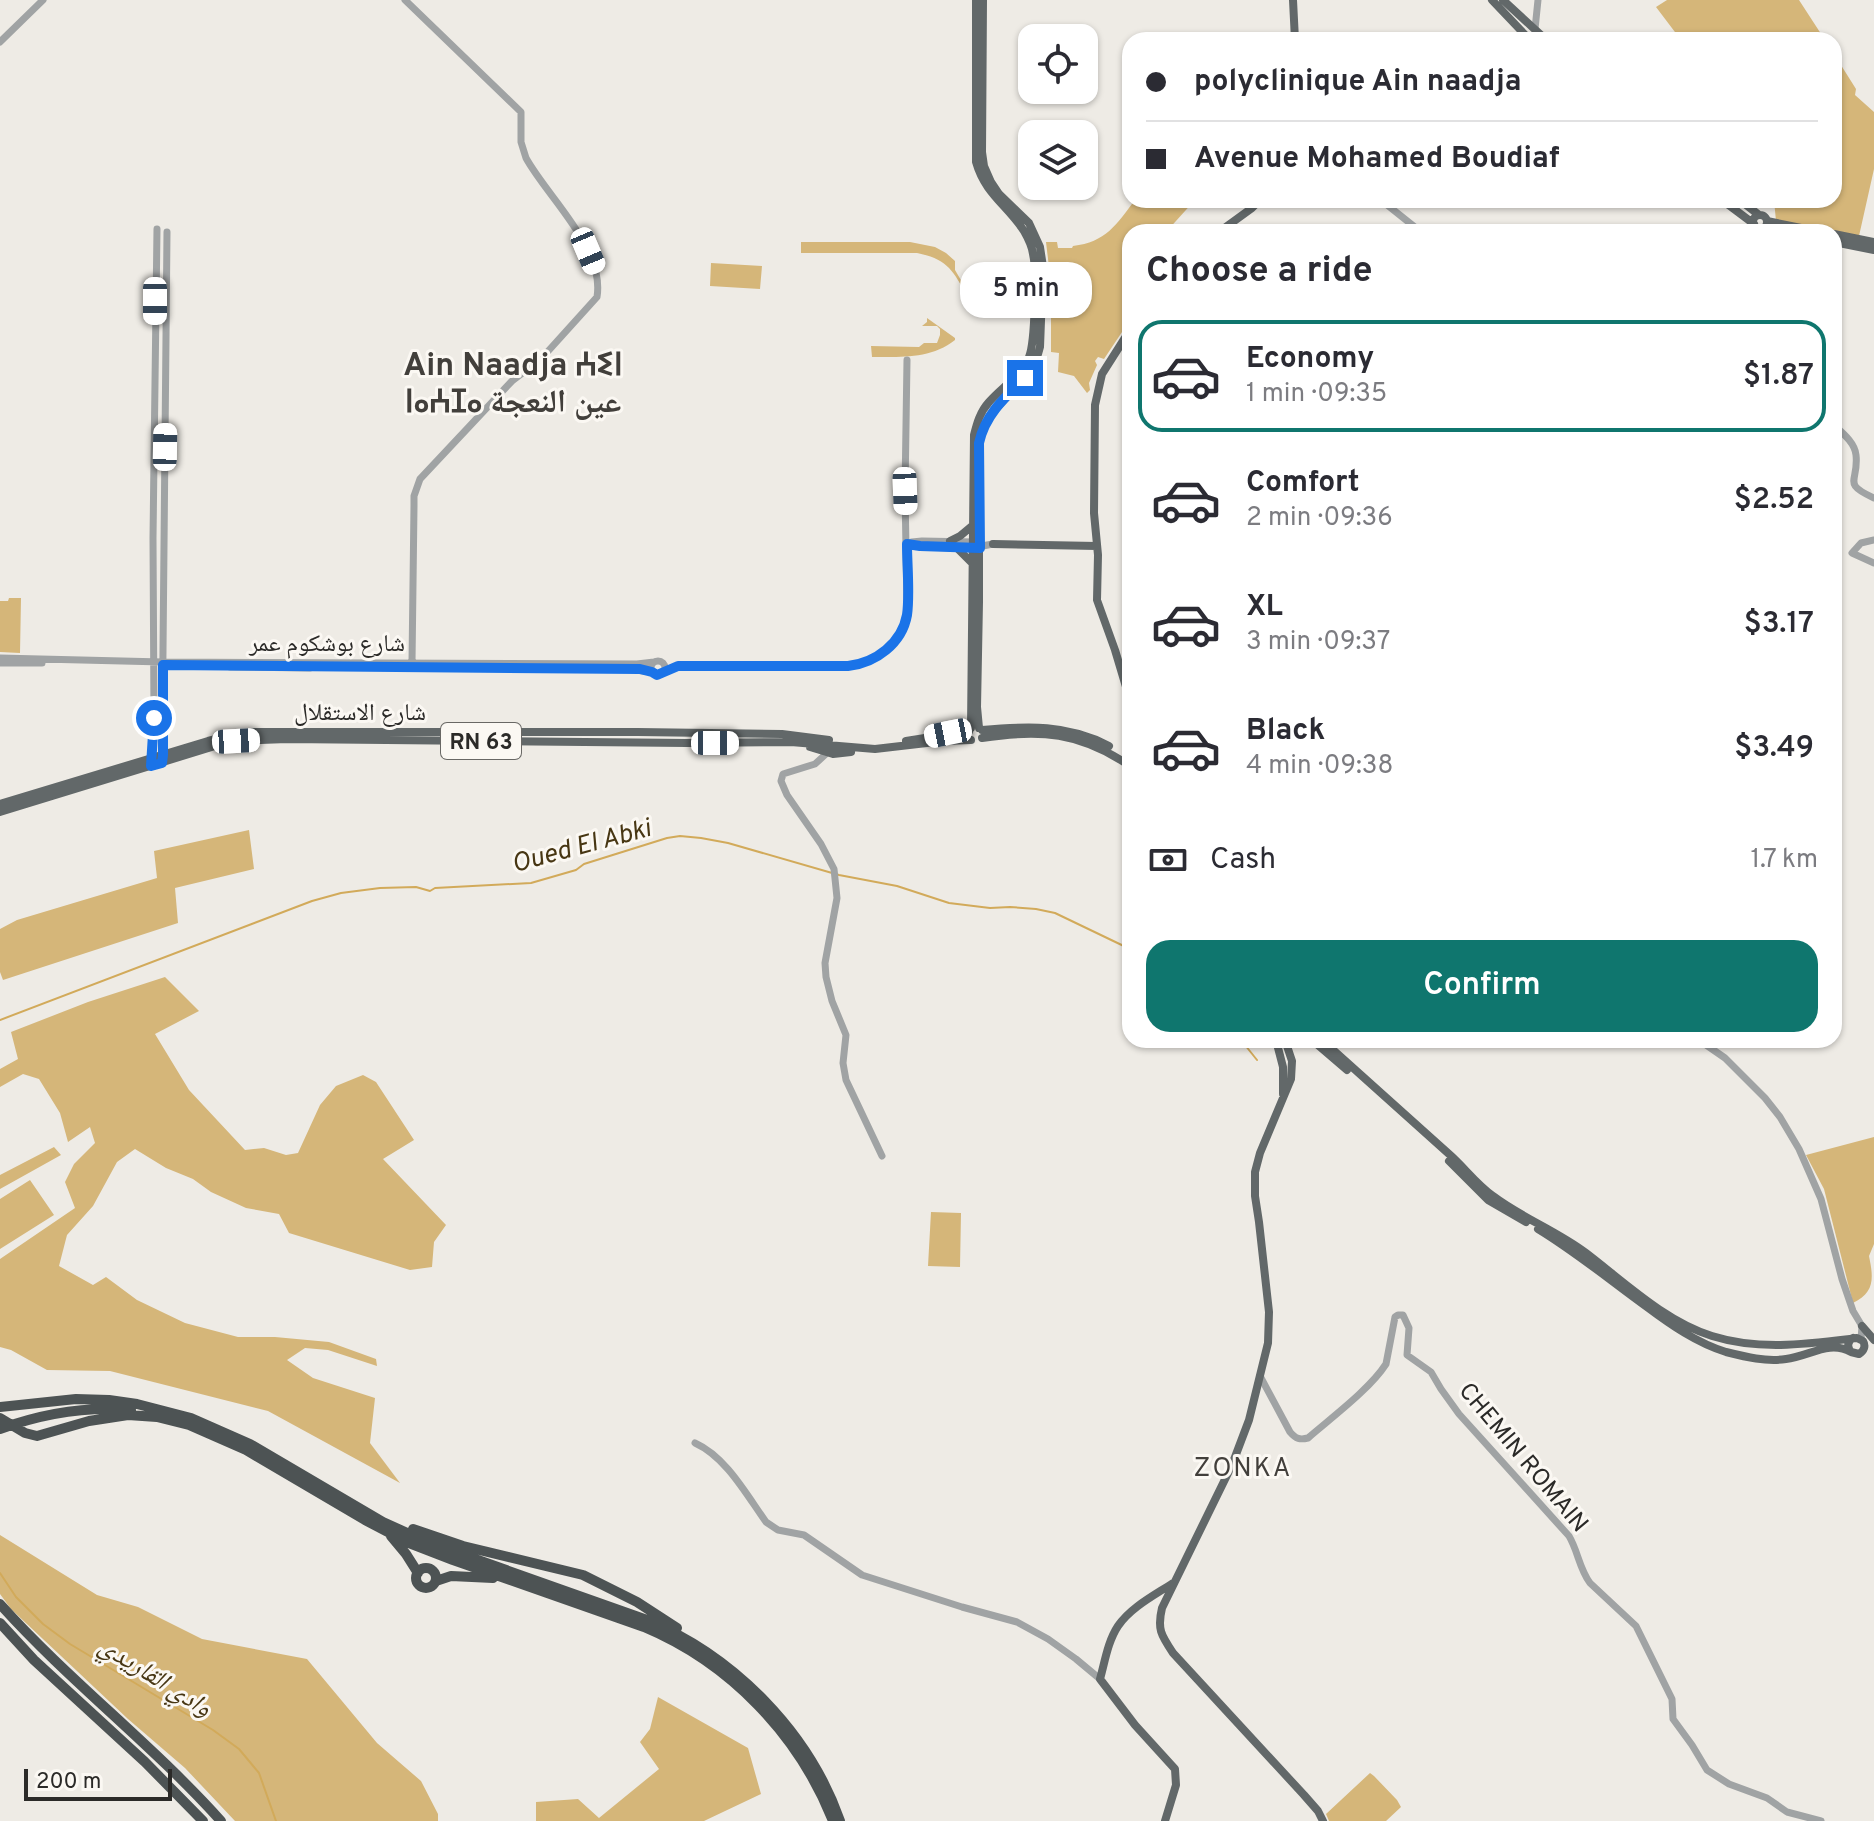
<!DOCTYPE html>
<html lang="en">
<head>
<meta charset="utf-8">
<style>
	body { margin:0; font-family:Overpass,"Noto Naskh Arabic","Noto Sans Tifinagh",sans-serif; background:#f7f7f7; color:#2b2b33; height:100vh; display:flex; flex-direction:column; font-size:30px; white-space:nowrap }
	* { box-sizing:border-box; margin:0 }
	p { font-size:26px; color:#7c7c81 }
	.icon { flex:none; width:44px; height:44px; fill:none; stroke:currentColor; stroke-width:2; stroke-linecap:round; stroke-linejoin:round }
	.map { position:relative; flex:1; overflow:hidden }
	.panel { position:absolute; left:1122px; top:224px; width:720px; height:824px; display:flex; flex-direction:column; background:#fff; border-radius:24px; box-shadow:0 2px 6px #0004 }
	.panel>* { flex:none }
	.guide { position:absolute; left:1122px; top:32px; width:720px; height:176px; border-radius:24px; box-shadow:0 2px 6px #0004; display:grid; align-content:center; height:176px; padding:0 24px; background:#fff }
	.fabs { position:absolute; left:1018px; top:24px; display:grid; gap:16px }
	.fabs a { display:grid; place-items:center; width:80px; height:80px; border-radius:16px; background:#fff; box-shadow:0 2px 6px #0004; font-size:40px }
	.scale { position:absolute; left:24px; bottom:20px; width:148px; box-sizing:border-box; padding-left:8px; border:4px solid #2b2a28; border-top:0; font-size:22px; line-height:28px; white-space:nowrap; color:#2b2a28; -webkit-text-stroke:6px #fbf8f3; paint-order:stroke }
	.end { position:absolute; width:36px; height:36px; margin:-18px; border:10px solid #1a73e8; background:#fff; box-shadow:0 0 0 4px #fff }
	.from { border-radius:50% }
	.bubble { position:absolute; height:56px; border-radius:24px; background:#fff; box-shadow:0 2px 6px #0004; font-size:26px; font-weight:600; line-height:56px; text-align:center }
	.car { position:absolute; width:24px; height:48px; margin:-24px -12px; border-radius:10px; box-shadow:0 0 6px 2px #0007; background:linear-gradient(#fff 24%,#345 0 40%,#fff 0 76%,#345 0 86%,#fff 0) }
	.guide b { display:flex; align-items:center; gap:28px; height:76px; font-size:30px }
	.guide b+b { border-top:2px solid #e1e1e2 }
	.guide i { width:20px; height:20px; background:#2b2b33 }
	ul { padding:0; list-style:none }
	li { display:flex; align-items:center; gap:24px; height:112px; margin:0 16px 12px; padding:0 8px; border:4px solid transparent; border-radius:24px }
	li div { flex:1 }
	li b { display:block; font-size:30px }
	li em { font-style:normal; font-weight:600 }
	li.current { border-color:#0f766e }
	li>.icon { width:72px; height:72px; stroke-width:1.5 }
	h2 { padding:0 24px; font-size:36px; line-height:96px }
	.pay { display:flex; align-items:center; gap:20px; height:88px; padding:0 24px; font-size:30px }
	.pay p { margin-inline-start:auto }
	.button { display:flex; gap:16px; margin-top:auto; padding:16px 24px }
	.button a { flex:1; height:92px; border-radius:24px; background:#0f766e; color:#fff; font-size:32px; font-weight:600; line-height:92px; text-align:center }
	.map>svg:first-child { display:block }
	.green { fill:#d5b679 }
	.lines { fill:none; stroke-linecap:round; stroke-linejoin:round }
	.stream { stroke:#d2aa5a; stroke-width:2 }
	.minor { stroke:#a0a3a4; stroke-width:7 }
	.major { stroke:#626869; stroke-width:8 }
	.highway { stroke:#4d5354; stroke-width:10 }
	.route { stroke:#1a73e8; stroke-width:10 }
	.labels { text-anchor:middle; stroke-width:6; stroke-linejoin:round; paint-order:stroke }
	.shield { fill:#fbf8f3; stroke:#696865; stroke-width:2 }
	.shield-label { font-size:22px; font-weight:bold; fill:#2b2a28 }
	.street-label { font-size:24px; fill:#2b2a28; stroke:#fbf8f3 }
	.water-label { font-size:26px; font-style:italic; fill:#473613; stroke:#fbf8f3 }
	.neighbourhood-label { font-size:26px; letter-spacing:2px; fill:#423f3b; stroke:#fbf8f3 }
	.district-label { font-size:32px; font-weight:bold; fill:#423f3b; stroke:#fbf8f3 }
</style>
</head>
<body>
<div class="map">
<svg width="1874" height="1821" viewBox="0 0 1874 1821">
	<rect width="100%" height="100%" fill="#eeebe5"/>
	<path class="green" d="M1667,0H1799L1825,40H1681L1656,7Z
		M1834,54L1856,89L1855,95L1874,112V169L1859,236L1776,221L1774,200H1834Z
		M1135,200H1195L1166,232H1130V320L1104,359L1098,357L1095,361L1097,365L1089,383L1090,390L1087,393L1074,376L1058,372L1059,353L1051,352V284L1046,242H1057L1058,248H1072L1073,246C1106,242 1116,225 1135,200Z
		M801,242H910L935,247L946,253L955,261V270L969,294L967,296C953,270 947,259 917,253H801Z
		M711,263L762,266L760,289L710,286Z
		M927,318L955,338V340C931,359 901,357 872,357L871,346L919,347L924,343H937L940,335V329L937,326H922L927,322Z
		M9,598H21L20,653L0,652V601H8Z
		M249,830L254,869L175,888L178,923L3,980L0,972V929L17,920L157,878L154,851Z
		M165,977L199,1011L155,1034L189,1090L245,1150L264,1148L286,1155L298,1153L320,1105L336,1086L363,1075L376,1082L414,1140L383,1159L446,1225L434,1242L432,1267L410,1270L289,1233L279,1214L246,1208L211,1192L193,1179L166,1168L135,1149L117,1162L93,1206L67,1235L59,1266L93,1285L106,1277L137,1300L185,1323L238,1337H275L329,1342L376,1359L377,1366L328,1350L305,1348L287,1360L313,1378L375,1398L370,1443L400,1483L268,1411L110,1371L47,1370L11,1350L0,1347V1259L75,1208L65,1182L74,1164L95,1143L90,1127L68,1142L60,1113L39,1079L23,1074L0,1087V1069L18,1059L11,1032L88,1002Z
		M1874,1137V1244L1869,1256C1874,1280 1874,1292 1853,1303L1824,1189L1806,1155Z
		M54,1147L61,1155L0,1189V1175Z
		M30,1180L54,1215L0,1249V1199Z
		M931,1212L961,1213L960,1267L928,1266Z
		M0,1535L97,1595L138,1607L202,1639L307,1659L377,1743L421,1781L438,1814V1821H235L185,1768L128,1719L11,1609L0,1594Z
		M658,1697L748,1748L761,1794L704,1821H536V1802L578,1799L599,1818L659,1769L640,1742L650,1729Z
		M1370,1773L1374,1776L1397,1800L1401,1807L1386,1821H1329L1326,1814Z"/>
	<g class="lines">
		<path class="stream" d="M0,1020L312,901L341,893L380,888L416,887L430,891L435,888L531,883L576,870L584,864L667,838L680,836L701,838L728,843L839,875L897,886L949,903L990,908L1010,907L1036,909L1055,913L1130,949
			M1241,1040L1257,1060
			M0,1573L16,1597L43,1624L70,1644L213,1730L239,1749L259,1773L276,1821"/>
		<path class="minor" d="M405,0L521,112V142L526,158C548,198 605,248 597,297L541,359L512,381L420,479L414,496V506L412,663
			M1535,29L1538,0
			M0,42L43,0
			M1381,200L1421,232
			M1834,431L1837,428C1845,435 1855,444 1856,455C1859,482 1841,483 1874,498
			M1874,540L1861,543L1852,553L1874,563
			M912,542L922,541L975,542
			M907,544C929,549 971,549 993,544
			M0,658L163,662L637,664L654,662
			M651 668a7 7 0 1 1 14 0a7 7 0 1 1-14 0Z
			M0,663H42
			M678,666H848C879,663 905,639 907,608L905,491L907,360
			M230,667L310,668
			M626,669L652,672
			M827,753L815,764L783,774L781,781L787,795L821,844L834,869L837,898L825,963L826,977L832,1001L846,1035L843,1063L846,1080L882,1156
			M162,756L167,232
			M151,763L154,718L153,538L157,229
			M1699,1040L1725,1058L1765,1098L1780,1117L1799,1149L1821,1199L1842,1279L1853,1311L1862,1326L1861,1339
			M1260,1376L1290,1432C1296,1439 1300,1440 1308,1438C1331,1418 1370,1389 1386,1364L1395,1317L1398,1315H1403L1409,1328L1407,1355L1431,1372L1441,1389L1459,1414L1569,1536C1578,1551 1579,1568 1590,1583L1636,1626L1672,1699L1673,1719L1692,1745L1707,1770L1729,1784L1767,1798L1787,1812L1821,1821
			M695,1443C726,1457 746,1494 766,1522L778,1530L804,1535L862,1575L962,1607L1017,1622L1048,1639L1076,1659L1100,1679"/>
		<path class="major" d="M1293,0L1295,40
			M1492,0L1530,40
			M1503,0L1542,36
			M1722,200L1754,224
			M1740,200L1759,215
			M1753 222a7 7 0 1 1 14 0a7 7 0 1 1-14 0Z
			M1767,221L1821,232
			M1763,228L1780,232
			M1219,232L1252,208L1260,200
			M1834,234L1874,242
			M1834,242L1874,250
			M1130,330L1102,374L1095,405L1094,513L1098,555L1097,600L1115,650L1130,700
			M950,541L960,536L972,526
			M993,544L1097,546
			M956,547L971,562
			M971,728L974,435C977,423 980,412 989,402C1002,387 1021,376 1029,357C1035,343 1037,270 1033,254C1032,246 1028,238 1024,231C1007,205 985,194 976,162V0
			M979,728L977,707L979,602V443C989,398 1031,388 1040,347L1043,267L1040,247L1029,223L999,194L991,182L984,166L982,152L983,0
			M982,730C1027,726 1068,724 1109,746
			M982,738C1040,729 1080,732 1130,766
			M906,741L969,731
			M810,747L833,754L851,752
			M1129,779L1130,776
			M0,804L208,741L232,735L255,732H638L782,734L829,740
			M0,812L215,746L236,741L287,739L687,743L791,742L875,749L944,741L971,740
			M1276,1040L1283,1067V1094
			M1285,1040L1292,1061L1291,1079L1260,1153L1255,1172V1196L1259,1222L1269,1312L1268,1343L1249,1420L1232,1465L1162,1608C1157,1629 1161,1635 1173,1653L1304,1795L1318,1811L1323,1821
			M1312,1040L1347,1070
			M1322,1040C1364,1078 1407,1116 1449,1154C1464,1167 1476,1184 1493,1196C1522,1218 1557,1231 1586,1253C1624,1282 1666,1322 1712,1336C1760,1351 1808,1344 1857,1338L1863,1341C1866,1346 1864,1351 1859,1354L1851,1352C1847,1347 1847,1342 1853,1338
			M1449,1161L1488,1200L1526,1222
			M1538,1229C1576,1252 1611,1281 1647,1307C1671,1325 1697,1343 1726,1352C1746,1357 1766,1362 1786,1359C1810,1356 1829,1340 1851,1352
			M1862,1326L1874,1340
			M1165,1821L1176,1785L1175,1769L1135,1725L1100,1679C1105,1661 1108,1641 1118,1626C1131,1607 1155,1595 1173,1583"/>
		<path class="highway" d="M0,1407L76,1399L109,1400L137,1404L191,1418L250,1444L383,1522L427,1542L647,1620C734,1656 809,1732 840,1821
			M0,1418L25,1433L37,1436L89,1421L128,1415L157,1417L189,1425L246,1450L365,1520L409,1543L453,1560L644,1627C730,1663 799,1735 833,1821
			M0,1429C44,1413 85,1406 131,1410
			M413,1529L463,1546L583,1575L637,1602L677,1628
			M391,1536L406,1554L418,1573
			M416 1578a10 10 0 1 1 20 0a10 10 0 1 1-20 0Z
			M436,1581L451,1576L493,1578
			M0,1604C69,1681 152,1744 221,1821
			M0,1623L34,1660L145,1762L203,1821"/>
	</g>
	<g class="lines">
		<path class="route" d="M154,718L151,766L162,763L163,755V665L640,669L652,672L657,675L678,666H848C876,663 902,643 907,615C910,595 907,565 907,544L920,546L980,548L979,443C985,415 1005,397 1025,378"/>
	</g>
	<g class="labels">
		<rect class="shield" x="441" y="723" width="80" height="36" rx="6"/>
		<g class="shield-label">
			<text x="481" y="749">RN 63</text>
		</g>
		<g class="street-label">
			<text x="327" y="651">شارع بوشكوم عمر</text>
			<text x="360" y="720">شارع الاستقلال</text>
			<text transform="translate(1524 1457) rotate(50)" y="8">CHEMIN ROMAIN</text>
		</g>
		<g class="water-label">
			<text transform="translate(581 845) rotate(-15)" y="9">Oued El Abki</text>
			<text transform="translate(156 1676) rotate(32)" y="9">وادي القاريدي</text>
		</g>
		<g class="neighbourhood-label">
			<text x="1243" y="1476">ZONKA</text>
		</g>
		<g class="district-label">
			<text x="513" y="375">Ain Naadja ⵄⵉⵏ<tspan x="513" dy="37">ⵏⴰⵄⵊⴰ عين النعجة</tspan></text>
		</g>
	</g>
</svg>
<div class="fabs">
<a><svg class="icon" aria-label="locate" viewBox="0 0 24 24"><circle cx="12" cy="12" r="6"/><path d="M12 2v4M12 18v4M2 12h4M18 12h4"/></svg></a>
<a><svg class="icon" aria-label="layers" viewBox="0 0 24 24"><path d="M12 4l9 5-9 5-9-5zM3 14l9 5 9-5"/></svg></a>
</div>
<div class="scale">200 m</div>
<i class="end from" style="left:154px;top:718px"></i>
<i class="end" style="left:1025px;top:378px"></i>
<div class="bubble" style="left:960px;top:262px;width:132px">5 min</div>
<i class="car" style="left:588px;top:251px;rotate:157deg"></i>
<i class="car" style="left:155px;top:301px;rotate:180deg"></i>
<i class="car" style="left:165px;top:447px;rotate:1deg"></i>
<i class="car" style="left:905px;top:491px;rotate:178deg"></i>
<i class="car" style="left:948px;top:733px;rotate:259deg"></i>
<i class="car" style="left:236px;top:741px;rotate:87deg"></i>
<i class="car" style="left:715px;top:743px;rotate:90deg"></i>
<div class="guide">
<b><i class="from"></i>polyclinique Ain naadja</b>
<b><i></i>Avenue Mohamed Boudiaf</b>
</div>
<section class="panel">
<h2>Choose a ride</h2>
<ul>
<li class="current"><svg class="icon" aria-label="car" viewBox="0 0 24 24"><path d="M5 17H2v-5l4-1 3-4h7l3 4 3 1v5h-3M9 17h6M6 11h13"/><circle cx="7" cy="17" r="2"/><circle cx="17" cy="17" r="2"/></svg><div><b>Economy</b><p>1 min · 09:35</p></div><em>$1.87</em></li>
<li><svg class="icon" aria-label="car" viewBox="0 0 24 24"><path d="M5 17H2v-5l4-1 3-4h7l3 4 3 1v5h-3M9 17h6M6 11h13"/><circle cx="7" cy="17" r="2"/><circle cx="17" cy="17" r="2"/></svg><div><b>Comfort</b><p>2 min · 09:36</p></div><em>$2.52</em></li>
<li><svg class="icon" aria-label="car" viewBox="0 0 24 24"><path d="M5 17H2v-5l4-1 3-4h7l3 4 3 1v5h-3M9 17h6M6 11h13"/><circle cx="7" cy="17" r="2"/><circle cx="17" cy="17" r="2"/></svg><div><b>XL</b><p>3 min · 09:37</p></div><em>$3.17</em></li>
<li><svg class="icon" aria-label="car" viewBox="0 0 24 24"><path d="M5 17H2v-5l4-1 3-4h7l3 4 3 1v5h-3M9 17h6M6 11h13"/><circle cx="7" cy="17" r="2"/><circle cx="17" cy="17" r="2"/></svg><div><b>Black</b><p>4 min · 09:38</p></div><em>$3.49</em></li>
</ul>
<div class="pay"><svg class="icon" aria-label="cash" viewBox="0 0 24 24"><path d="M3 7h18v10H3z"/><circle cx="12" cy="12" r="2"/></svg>Cash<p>1.7 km</p></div>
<div class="button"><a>Confirm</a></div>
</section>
</div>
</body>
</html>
